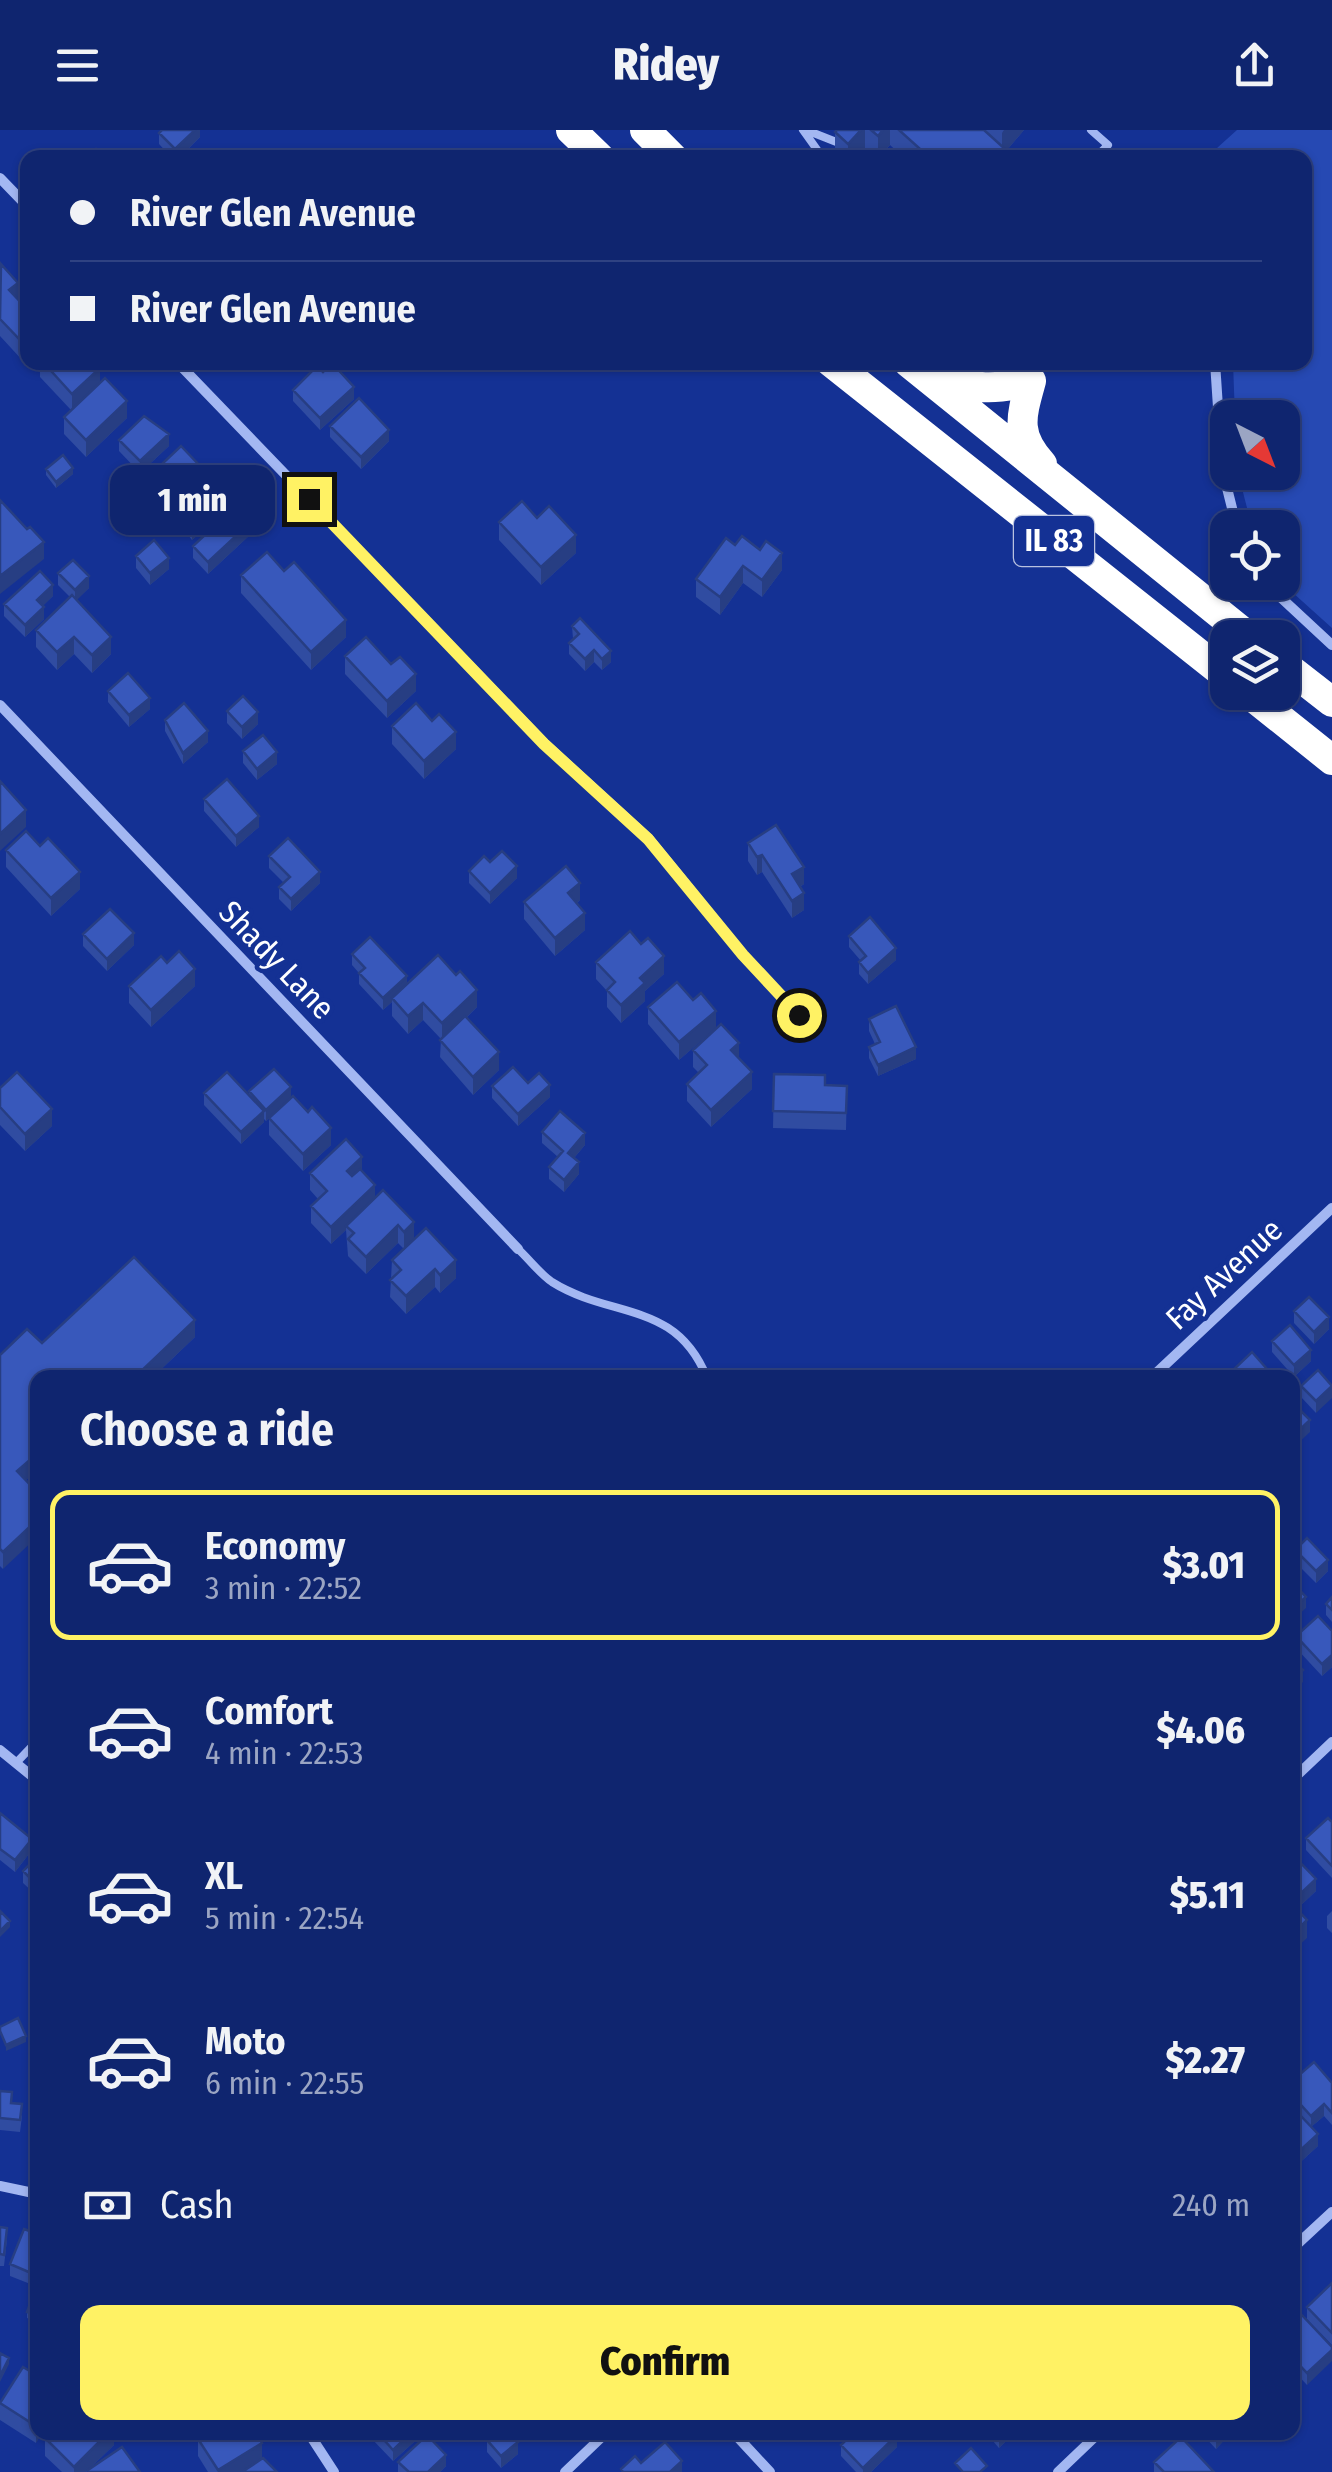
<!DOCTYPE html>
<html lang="en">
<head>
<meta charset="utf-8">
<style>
	body { margin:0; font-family:"Fira Sans Condensed",sans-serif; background:#182d74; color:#f1f3f6; height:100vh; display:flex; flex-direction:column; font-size:38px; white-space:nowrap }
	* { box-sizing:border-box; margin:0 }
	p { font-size:32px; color:#9ba5c3 }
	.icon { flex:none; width:55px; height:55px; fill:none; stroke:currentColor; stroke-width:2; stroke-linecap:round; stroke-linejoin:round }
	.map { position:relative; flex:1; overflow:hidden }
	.side { position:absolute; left:30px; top:1240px; width:1270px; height:1070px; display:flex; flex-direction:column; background:#0f256f; border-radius:20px; box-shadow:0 2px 8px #0004,0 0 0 2px #2f4282 }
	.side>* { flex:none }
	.hud { position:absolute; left:20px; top:20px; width:1292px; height:220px; border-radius:20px; box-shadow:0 2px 8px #0004,0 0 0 2px #2f4282; display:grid; align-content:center; height:220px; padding:0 50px; background:#0f256f }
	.needle { width:65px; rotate:138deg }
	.tools { position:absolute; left:1210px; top:270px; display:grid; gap:20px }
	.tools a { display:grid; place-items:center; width:90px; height:90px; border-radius:20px; background:#0f256f; box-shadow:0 2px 8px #0004,0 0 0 2px #2f4282; font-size:50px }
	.end { position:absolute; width:45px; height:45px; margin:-22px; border:12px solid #fff264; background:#111; box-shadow:0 0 0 5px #111 }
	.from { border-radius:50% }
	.bubble { position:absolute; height:70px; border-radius:20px; background:#0f256f; box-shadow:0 2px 8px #0004,0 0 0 2px #2f4282; font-size:32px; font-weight:800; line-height:70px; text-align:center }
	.hud b { display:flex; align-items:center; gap:35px; height:95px; font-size:38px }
	.hud b+b { border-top:2px solid #2f4282 }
	.hud i { width:25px; height:25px; background:#f1f3f6 }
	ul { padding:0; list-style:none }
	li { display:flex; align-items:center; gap:30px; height:150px; margin:0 20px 15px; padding:0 30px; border:5px solid transparent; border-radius:20px }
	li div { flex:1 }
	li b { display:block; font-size:38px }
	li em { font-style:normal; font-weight:800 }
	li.on { border-color:#fff264 }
	li>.icon { width:90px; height:90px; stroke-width:1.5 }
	h2 { padding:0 50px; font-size:45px; line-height:120px }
	.pay { display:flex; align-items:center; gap:25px; height:110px; padding:0 50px; font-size:38px }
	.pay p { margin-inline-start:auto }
	.primary-button { display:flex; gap:20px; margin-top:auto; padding:20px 50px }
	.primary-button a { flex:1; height:115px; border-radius:20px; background:#fff264; color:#111; font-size:40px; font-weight:800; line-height:115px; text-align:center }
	header { display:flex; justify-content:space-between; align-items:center; height:130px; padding:0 50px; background:#0f256f; font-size:45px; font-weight:800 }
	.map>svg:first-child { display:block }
	.park { fill:#2649b3 }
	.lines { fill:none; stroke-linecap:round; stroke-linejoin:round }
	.lane { stroke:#a3b7f2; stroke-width:8 }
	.street { stroke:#a3b7f2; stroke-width:10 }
	.highway { stroke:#fff; stroke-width:30 }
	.wall { fill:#304ca1 }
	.shaded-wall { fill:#273e83 }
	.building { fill:#3858bb; stroke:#273e83; stroke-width:2.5 }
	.route { stroke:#fff264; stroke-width:12 }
	.labels { text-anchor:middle; stroke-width:9; stroke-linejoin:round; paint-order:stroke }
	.shield { fill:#143194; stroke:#b8c1df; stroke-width:2.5 }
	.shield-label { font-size:30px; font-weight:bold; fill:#fff }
	.street-label { font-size:32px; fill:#fff; stroke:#143194 }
</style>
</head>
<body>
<header><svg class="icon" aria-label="menu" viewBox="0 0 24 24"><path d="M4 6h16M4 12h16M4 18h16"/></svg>Ridey<svg class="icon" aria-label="share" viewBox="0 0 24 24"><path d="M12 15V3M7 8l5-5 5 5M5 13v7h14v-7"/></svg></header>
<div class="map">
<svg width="1332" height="2342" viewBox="0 0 1332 2342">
	<rect width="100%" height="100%" fill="#143194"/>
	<path class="park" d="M1237,0H1332V498L1282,453V398L1252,397L1238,343L1282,342V288L1235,287L1233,233L1305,232V28L1207,27Z"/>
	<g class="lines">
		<path class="lane" d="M803,0L823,28
			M806,0L844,15
			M1091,0L1108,15L1095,28
			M518,1119C529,1129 540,1144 552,1152C611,1189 676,1170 707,1248
			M16,1633L38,1610"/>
		<path class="street" d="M0,48L28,77
			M177,232L544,613L649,709L743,825L799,885
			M1215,232L1222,338L1237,398
			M1264,452L1332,515
			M0,575L518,1119
			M1151,1248L1332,1078
			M0,1620L38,1651
			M1292,1650L1332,1612
			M0,2056L38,2064
			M1292,2119L1332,2082
			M308,2302L334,2342
			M733,2302L770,2342
			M565,2342L607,2302
			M1058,2342L1100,2302"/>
		<path class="highway" d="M571,0L600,28
			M645,0L673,28
			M831,232L1228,547
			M908,232L1250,508
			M933,245C970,259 993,261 1031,251
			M1031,251C1021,287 1015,304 1042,334
			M1282,533L1332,572
			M1247,562L1332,630"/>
	</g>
	<path class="wall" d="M200,0V7L179,28H172L159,14V3Z
		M837,0H1024L1007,20L1015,28H904L890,15L879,28H877L865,18L857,28H838L835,25V2Z
		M0,135L18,169L28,180L23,231L0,206Z
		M40,232H95L100,252L127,288L86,327L64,304V287L71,280L40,247Z
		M293,260L354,269L320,300L293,271Z
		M330,296L389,311L361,339L330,307Z
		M119,310L169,316L140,343L119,321Z
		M46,339L73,344L56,358L46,345Z
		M146,349H201L166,382L146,361Z
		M114,376L135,377L123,390L114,382Z
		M174,377L229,379L192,410L174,388Z
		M499,392L576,423L541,455L499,410Z
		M251,404L208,444L193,428V416Z
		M735,415L782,440L762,467L743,453L720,485L696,467V449Z
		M136,426L169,439L150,455L136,438Z
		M58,443L89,458L76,470L111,524L92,543L74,524L57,540L36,517V500L70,467L58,455Z
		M241,445L346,507L311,540L241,463Z
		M53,466L42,476L44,489L25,507L4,486V474Z
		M572,496L611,532L602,540L594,532L585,541L569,524V513L573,509Z
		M345,526L416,561L387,588L345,544Z
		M108,561L150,579L129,597L108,572Z
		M227,581L258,594L242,609L227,593Z
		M165,590L208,612L183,634L165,601Z
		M432,591L456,619L424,649L392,614V596Z
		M243,621L277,634L257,650L243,633Z
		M204,669L259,697L236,717L204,681Z
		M748,713L804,754L800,757L804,780L792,788L762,742L757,745L748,731Z
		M6,720L80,759L51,786L6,737Z
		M269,726L320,753L291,781L279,769V757L284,753L269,738Z
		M490,732L517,748L490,774L469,753V741Z
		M580,770L577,773L585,800L555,826L524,789V772Z
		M83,804L134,815L107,841L83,816Z
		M849,806L896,830L868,854L859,844V832L861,831L849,817Z
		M352,824L407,854L477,877L466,888L499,940L473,965L440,927L441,909L423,890L408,904L392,886V872L383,880L359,854V843L352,835Z
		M596,832L664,844L645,861V871L621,893L607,877V861L596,849Z
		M167,833L195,856L151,897L129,873V856Z
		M693,870L716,898L679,930L648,894V877Z
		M869,889L916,929L878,946L869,928V917L875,914L869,901Z
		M693,920L739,928L752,959L711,997L687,971V954L699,943L693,937Z
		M774,944L825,955L847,956L846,1000L773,998Z
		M528,953L550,967L518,996L492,968V956Z
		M0,958L52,996L25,1021L0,995Z
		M249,961L291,968L331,1015L303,1041L269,1005V988L266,991L264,989V992L241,1014L204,975V963L249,965Z
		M542,1002L585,1015L574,1028L579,1044L564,1062L549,1049V1037L558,1027L542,1013Z
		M362,1041L375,1068L414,1109L456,1148L440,1163L435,1157L406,1184L390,1167L392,1130L404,1119L398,1113L366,1144L348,1126L346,1100L331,1114L311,1093V1076L318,1069L310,1060V1043Z
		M1294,1181L1329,1199L1314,1214L1294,1193Z
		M195,1207L152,1248H38V1340L26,1350L3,1439L0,1436V1225L42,1213Z
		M1272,1211L1311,1231L1294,1247L1272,1222Z
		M1318,1240L1316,1283L1301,1267V1256Z
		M1295,1420L1328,1441L1316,1453L1295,1432Z
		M1332,1467V1492L1326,1485V1474Z
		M1332,1501V1537L1322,1546L1296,1518V1506Z
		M0,1683L32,1720L15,1742L0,1730Z
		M1332,1692V1748L1306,1720V1708Z
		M1292,1724L1316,1761L1297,1779L1292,1774Z
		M38,1726V1767L23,1753V1741Z
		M1332,1781V1803L1327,1798V1786Z
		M38,1797V1817L31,1810V1804Z
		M1292,1951L1332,1953V1995L1324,1986L1311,1997L1318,2016L1294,2038L1292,2036V1989L1305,1990L1292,1976Z
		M0,1961L12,1973L22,1986L20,2002L0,2000Z
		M38,1972V2006L33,2005V1988Z
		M0,2097L7,2109L4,2136H0Z
		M38,2104V2157L10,2146V2134Z
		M1332,2153V2215L1307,2189V2177Z
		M38,2160V2192L27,2188V2182Z
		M1292,2188L1332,2217L1307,2255L1292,2239Z
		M38,2246L36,2313L0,2290V2272Z
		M114,2302V2315L86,2342H62L45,2326V2308Z
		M369,2302H414V2312L393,2331L369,2306Z
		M985,2302H1016L999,2318Z
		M1200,2302H1232L1216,2319Z
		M198,2309L262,2328L277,2342H208L198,2326Z
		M487,2310L518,2324L501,2338L487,2322Z
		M841,2315L897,2317L871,2342H856L841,2326Z
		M398,2332L446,2336L440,2342H398Z
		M1154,2332L1214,2342H1154Z"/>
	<path class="shaded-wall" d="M195,0H200V7L179,28H175V19Z
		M861,0H865V18L857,28H848V14Z
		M883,0H890V15L878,28V6Z
		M1004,0H1024L1002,26V3Z
		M18,153V170L9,160Z
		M28,209V227L23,231V213Z
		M100,238V255L72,281V264Z
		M354,257V269L320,300V288Z
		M127,271V288L86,327V310Z
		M389,300V311L361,339V327Z
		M169,304V316L140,343V331Z
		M201,337V349L166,382V370Z
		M73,338V344L56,358V352Z
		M229,367V379L192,410V399Z
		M135,371V377L123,390V384Z
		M251,392V404L208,444V432Z
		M576,405V423L541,455V437Z
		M44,412V429L0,464V446Z
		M782,423V440L762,467V450Z
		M169,428V439L150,455V443Z
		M743,436V453L720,485V467Z
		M89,446V458L75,472V460Z
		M53,455V466L37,482V470Z
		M44,477V489L25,507V495Z
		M346,490V507L311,540V522Z
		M74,507V524L57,540V522Z
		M111,507V524L92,543V525Z
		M594,520V532L585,541V529Z
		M611,521V532L602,540V529Z
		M416,544V561L387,588V571Z
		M150,568V579L129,597V585Z
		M258,582V594L242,609V597Z
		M208,601V612L183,634V623Z
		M456,602V619L424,649V631Z
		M277,622V634L257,650V639Z
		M26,680V697L0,721V704Z
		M259,686V697L236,717V706Z
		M762,725V742L757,745V727Z
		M517,736V748L490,774V763Z
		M804,737V754L792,762V744Z
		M80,742V759L51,786V768Z
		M320,742V753L291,781V769Z
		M580,753V770L568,780V763Z
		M804,763V780L792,788V771Z
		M585,783V800L555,826V808Z
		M134,803V815L107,841V829Z
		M896,818V830L868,854V843Z
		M664,826V844L645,861V871L621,893V875L640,848Z
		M195,839V856L151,897V880Z
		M407,846V858L392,868V872L383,880V868Z
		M477,860V877L442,911V893Z
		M423,873V890L408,904V886Z
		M716,881V898L679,930V912Z
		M739,913V930L731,920Z
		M916,917V929L878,946V935Z
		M499,922V940L473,965V947Z
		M752,942V959L711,997V980Z
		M550,955V967L518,996V984Z
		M291,957V969L266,991V980Z
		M52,979V996L25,1021V1004Z
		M264,981V992L241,1014V1002Z
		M331,998V1015L303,1041V1024Z
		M585,1003V1015L568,1035V1023Z
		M362,1027V1044L347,1058V1041Z
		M579,1032V1044L564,1062V1050Z
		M375,1055V1072L346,1096V1100L331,1114V1097Z
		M414,1092V1109L404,1119V1102Z
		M398,1095V1113L366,1144V1127Z
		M456,1130V1148L440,1163V1145Z
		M435,1139V1157L406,1184V1166Z
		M1329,1187V1199L1314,1214V1202Z
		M195,1190V1207L152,1248H134Z
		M1311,1220V1231L1294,1247V1235Z
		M1332,1256V1268L1316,1283V1271Z
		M1310,1290V1302L1292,1319V1307Z
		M38,1323V1340L17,1358V1341Z
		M38,1389V1406L3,1439V1422Z
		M1328,1430V1441L1316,1453V1441Z
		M1306,1467V1478L1292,1491V1479Z
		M1332,1525V1537L1322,1546V1534Z
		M1303,1540V1552L1292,1563V1551Z
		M32,1709V1720L15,1742V1730Z
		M1316,1749V1761L1297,1779V1767Z
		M1307,1790V1808L1293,1821V1804Z
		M10,1791V1797L0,1807V1801Z
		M26,1906V1912L6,1921V1915Z
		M1324,1974V1986L1311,1997V1986Z
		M1318,2004V2016L1294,2038V2026Z
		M1332,2220V2231L1307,2255V2243Z
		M9,2228V2234L0,2252V2246Z
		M38,2293V2302H43L36,2313V2296Z
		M109,2302H114V2315L86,2342H74V2337Z
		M412,2302H414V2312L393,2331V2320Z
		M832,2302H843L832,2311Z
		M1003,2302H1016L999,2318V2306Z
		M1221,2302H1232L1216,2319V2307Z
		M897,2305V2317L871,2342H863V2338Z
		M518,2312V2324L501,2338V2326Z
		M262,2313V2330L243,2342H218V2340Z
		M446,2325V2336L440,2342H428Z
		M682,2331V2342H670Z"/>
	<path class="building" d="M162,0H195L175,19L159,3Z
		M837,0H861L848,14L835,2Z
		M871,0H883L878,6Z
		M899,0H984L1015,28H930Z
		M96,19L105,28H87Z
		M1,134L18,153L9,160L28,180V209L23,213L0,189Z
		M43,232H95L100,238L72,264Z
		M332,233L354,257L320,288L293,260L317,236L323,242Z
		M105,248L127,271L86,310L64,287Z
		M359,268L389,300L361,327L330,296Z
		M144,286L169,304L140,331L119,310Z
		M181,316L201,337L166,370L146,349Z
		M63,325L73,338L56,352L46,339Z
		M210,345L229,367L192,399L174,377Z
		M126,363L135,371L123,384L114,376Z
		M0,370L27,399L30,397L44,412L0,446Z
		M522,371L537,388L549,376L576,405L541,437L499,392Z
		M236,376L251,392L208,432L193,416Z
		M742,406L760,420L766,411L782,423L762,450L743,436L720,467L696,449L726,408L735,415Z
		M154,410L169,428L150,443L136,426Z
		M267,422L284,441L294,432L346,490L311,522L241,445Z
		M73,430L89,446L75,460L58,443Z
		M40,441L53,455L37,470L44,477L25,495L4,474Z
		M72,465L111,507L92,525L74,507L57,522L36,500Z
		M580,488L611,521L602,529L594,520L585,529L569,513L579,504L572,496Z
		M366,507L391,534L400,527L416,544L387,571L345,526Z
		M128,543L150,568L129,585L108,561Z
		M243,566L258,582L242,597L227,581Z
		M184,573L208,601L183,623L165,590Z
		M416,573L432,591L439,584L456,602L424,631L392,596Z
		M263,605L277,622L257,639L243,621Z
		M227,649L259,686L236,706L204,669Z
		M0,651L26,680L0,704Z
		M776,695L804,737L792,744L804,763L792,771L762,725L757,727L748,713Z
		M26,701L40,716L48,708L80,742L51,768L6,720Z
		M288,708L320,742L291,769L279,757L290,747L269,726Z
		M502,721L517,736L490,763L469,741L484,726L490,732Z
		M566,736L580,753L568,763L585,783L555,808L524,772Z
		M110,779L134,803L107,829L83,804Z
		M870,787L896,818L868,843L859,832L866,826L849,806Z
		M630,801L641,814L648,808L664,826L640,848L645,853L621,875L607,860L615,852L596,832Z
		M370,807L407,846L383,868L359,843L365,838L352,824Z
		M179,821L195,839L151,880L129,856L161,826L167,833Z
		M438,825L456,845L460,841L477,860L442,893L423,873L408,886L392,868Z
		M677,852L693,870L701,863L716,881L679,912L648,877Z
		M896,876L916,917L878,935L869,917L880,912L869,889Z
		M465,886L499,922L473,947L440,910Z
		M721,894L739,913L731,920L752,942L711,980L687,954L707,935L693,920Z
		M513,937L528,953L539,943L550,955L518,984L492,956Z
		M274,939L291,957L266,980L249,961Z
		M17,942L52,979L25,1004L0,977V958Z
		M227,942L264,981L241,1002L204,963Z
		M774,944L825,945V955L847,956L846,983L773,981Z
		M293,966L308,982L312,977L331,998L303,1024L269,988Z
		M560,981L585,1003L568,1023L579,1032L564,1050L549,1037L563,1021L542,1002Z
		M346,1009L362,1027L347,1041L352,1046L360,1039L375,1055L331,1097L311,1076L327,1061L310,1043Z
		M383,1060L414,1092L404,1102L398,1095L366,1127L348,1109L354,1103L346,1096Z
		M426,1098L456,1130L440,1145L435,1139L406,1166L390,1150L401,1140L392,1130Z
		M134,1127L195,1190L134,1248H38V1323L17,1341L38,1363V1389L3,1422L0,1419V1225L27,1199L42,1213Z
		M1309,1167L1329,1187L1314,1202L1294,1181Z
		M1290,1195L1311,1220L1294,1235L1272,1211Z
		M1252,1222L1275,1248H1238L1232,1241Z
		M1318,1240L1332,1256L1316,1271L1301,1256Z
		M1296,1276L1310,1290L1292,1307V1279Z
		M1307,1408L1328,1430L1316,1441L1295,1420Z
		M1292,1452L1306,1467L1292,1479Z
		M1332,1467V1480L1326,1474Z
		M1318,1486L1332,1501V1525L1322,1534L1296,1506Z
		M1292,1530L1303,1540L1292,1551Z
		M0,1683L32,1709L15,1730L0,1719Z
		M1328,1688L1332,1692V1736L1306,1708Z
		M1292,1724L1316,1749L1297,1767L1292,1762Z
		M38,1726V1756L23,1741Z
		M1292,1774L1307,1790L1293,1804H1292Z
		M0,1781L10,1791L0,1801Z
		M38,1797V1811L31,1804Z
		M18,1888L26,1906L6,1915L0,1901V1897Z
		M1314,1932L1332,1953V1983L1324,1974L1311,1986L1292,1965V1951Z
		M0,1961L12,1962L11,1973L22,1974L20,1990L0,1988Z
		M38,1972V1989L33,1988Z
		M1299,1984L1318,2004L1294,2026L1292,2024V1989Z
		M0,2097L7,2098L4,2125L0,2124Z
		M24,2099L38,2104V2146L10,2134Z
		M1332,2153V2203L1307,2177Z
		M35,2159L38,2160V2186L27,2182Z
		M1299,2182L1332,2217V2220L1307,2243L1292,2227V2188Z
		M0,2223L9,2228L0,2246Z
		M23,2237L38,2246V2293L36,2296L0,2273Z
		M51,2302H109L74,2337L45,2308Z
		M209,2302H256L262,2313L218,2340L198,2309Z
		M377,2302H412L393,2320Z
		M496,2302H509L518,2312L501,2326L487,2310Z
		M854,2302H894L897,2305L863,2338L841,2315Z
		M427,2305L446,2325L428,2342H409L398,2332Z
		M1181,2307L1214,2342H1164L1154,2332Z
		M665,2312L682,2331L670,2342H623L621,2339L635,2326L641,2333Z
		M122,2317L140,2342H89L88,2340Z
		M971,2318L987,2336L980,2342H963L955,2333Z
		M263,2328L277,2342H242Z"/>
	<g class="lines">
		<path class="route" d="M309,369L544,614L648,709L743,825L799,885"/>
	</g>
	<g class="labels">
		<rect class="shield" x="1014" y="386" width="80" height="50" rx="8"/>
		<g class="shield-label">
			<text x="1054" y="421">IL 83</text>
		</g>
		<g class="street-label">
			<text transform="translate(277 830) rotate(46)" y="11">Shady Lane</text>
			<text transform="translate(1224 1144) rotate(-43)" y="11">Fay Avenue</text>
		</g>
	</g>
</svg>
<div class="tools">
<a><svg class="needle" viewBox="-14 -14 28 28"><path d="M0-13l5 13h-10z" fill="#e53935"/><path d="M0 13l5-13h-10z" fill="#9ba5c3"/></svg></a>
<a><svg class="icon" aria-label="locate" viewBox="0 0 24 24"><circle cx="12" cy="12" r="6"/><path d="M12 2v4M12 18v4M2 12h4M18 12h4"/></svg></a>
<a><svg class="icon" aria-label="layers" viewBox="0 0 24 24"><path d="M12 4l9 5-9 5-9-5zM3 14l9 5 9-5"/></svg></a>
</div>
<i class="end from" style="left:799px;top:885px"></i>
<i class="end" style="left:309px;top:369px"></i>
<div class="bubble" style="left:110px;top:335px;width:165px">1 min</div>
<div class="hud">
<b><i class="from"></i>River Glen Avenue</b>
<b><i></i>River Glen Avenue</b>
</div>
<section class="side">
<h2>Choose a ride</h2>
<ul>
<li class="on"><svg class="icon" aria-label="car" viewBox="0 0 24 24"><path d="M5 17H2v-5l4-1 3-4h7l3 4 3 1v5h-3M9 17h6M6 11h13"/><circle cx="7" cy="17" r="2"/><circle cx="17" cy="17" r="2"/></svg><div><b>Economy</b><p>3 min · 22:52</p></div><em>$3.01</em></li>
<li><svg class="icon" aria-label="car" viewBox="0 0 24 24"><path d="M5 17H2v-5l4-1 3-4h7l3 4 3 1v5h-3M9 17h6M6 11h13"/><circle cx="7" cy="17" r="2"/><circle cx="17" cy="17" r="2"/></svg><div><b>Comfort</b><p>4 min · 22:53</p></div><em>$4.06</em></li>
<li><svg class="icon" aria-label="car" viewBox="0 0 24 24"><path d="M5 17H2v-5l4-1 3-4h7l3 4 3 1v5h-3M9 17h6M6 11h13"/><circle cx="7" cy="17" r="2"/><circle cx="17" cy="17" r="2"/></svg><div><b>XL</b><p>5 min · 22:54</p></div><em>$5.11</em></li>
<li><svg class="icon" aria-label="car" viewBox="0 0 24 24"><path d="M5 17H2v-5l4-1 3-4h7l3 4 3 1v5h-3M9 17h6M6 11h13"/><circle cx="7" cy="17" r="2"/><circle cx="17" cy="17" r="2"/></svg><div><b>Moto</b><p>6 min · 22:55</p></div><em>$2.27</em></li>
</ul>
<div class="pay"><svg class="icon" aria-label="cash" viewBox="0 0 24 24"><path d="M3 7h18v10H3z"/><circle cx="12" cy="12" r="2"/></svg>Cash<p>240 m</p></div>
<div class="primary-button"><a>Confirm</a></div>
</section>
</div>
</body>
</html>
